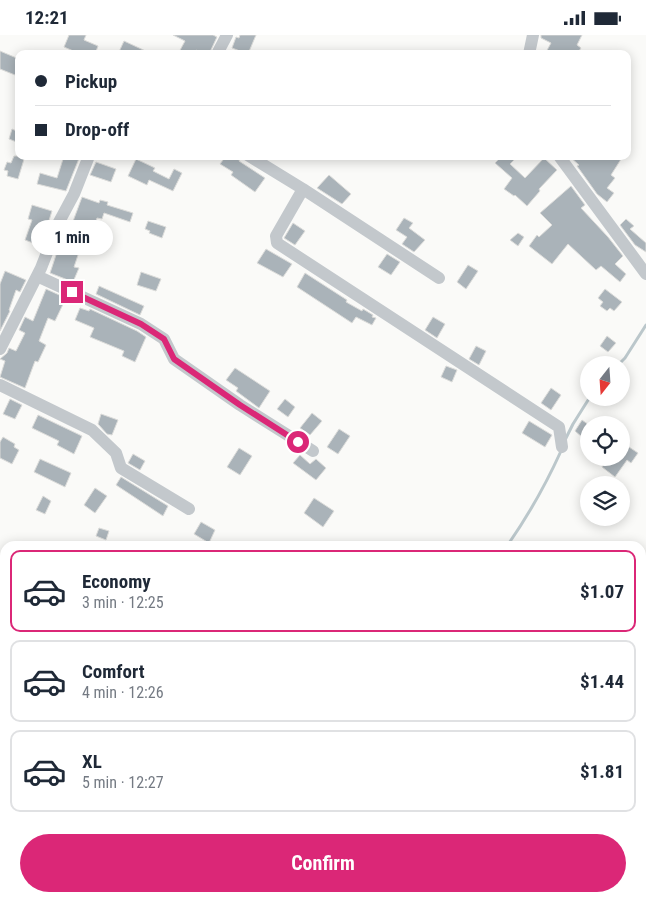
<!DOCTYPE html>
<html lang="en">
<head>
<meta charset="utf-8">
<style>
	body { margin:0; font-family:"Roboto Condensed",sans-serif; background:#f6f6f7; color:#1f2937; height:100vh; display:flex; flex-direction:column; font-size:19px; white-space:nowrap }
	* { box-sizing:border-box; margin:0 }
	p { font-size:16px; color:#747a83 }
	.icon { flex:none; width:28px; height:28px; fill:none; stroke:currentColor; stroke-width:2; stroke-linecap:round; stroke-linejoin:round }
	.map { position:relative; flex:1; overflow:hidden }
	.panel { position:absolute; left:0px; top:506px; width:646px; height:361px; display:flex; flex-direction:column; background:#fff; border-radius:15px 15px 0 0; box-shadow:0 2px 12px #0003 }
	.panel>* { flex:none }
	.banner { position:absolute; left:15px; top:15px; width:616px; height:110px; border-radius:10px; box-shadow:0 2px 12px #0003; display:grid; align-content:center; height:110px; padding:0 20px; background:#fff }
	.needle { width:32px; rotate:197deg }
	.controls { position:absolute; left:580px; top:321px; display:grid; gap:10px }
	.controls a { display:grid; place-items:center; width:50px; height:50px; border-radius:50%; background:#fff; box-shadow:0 2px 12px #0003; font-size:25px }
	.end { position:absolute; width:22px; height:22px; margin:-11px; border:6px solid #db2777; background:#fff; box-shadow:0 0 0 2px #fff }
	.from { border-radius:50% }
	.bubble { position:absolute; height:35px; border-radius:18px; background:#fff; box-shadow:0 2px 12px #0003; font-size:16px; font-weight:700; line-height:35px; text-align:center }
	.banner b { display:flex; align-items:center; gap:18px; height:48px; font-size:19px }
	.banner b+b { border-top:1px solid #e0e1e3 }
	.banner i { width:12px; height:12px; background:#1f2937 }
	ul { padding:9px 0 0; list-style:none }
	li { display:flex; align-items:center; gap:15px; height:82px; margin:0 10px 8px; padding:0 10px; border:2px solid #e0e1e3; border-radius:10px }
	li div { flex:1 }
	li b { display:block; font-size:19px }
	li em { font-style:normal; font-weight:700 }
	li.active { border-color:#db2777 }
	li>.icon { width:45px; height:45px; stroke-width:1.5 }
	.cta { display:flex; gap:10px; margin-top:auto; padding:10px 20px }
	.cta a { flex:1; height:58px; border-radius:30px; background:#db2777; color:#fff; font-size:20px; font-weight:700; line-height:58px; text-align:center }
	.status { display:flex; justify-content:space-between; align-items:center; height:35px; padding:0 25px; background:#fff; direction:ltr }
	.status svg { height:14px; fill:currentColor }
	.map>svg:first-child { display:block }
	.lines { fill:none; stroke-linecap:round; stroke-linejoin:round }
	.stream { stroke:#bbc7cb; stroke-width:3 }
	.building { fill:#aab3b9; stroke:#dcdcda }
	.street { stroke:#c3c8cc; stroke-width:12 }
	.route { stroke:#db2777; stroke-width:6 }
</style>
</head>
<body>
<div class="status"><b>12:21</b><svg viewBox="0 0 49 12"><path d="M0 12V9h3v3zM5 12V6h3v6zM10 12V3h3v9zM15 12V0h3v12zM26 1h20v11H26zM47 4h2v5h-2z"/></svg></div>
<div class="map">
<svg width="646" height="867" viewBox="0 0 646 867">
	<rect width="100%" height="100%" fill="#fafaf8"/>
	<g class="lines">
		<path class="stream" d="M618,330L625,323L646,290
			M565,405L573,389L590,362
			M507,511C528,481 546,449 561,416
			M641,643H646
			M281,867L285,862
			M486,867L487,862"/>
	</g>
	<path class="building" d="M69,0H86L84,5L98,11L95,19H85L79,16L78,18L64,12Z
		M173,0H213L217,2L209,19H203L196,15L194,19H178L185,6Z
		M240,0H256L248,19L232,13L236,2L239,3Z
		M541,0H582L577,10L581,13L577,19H545L551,8L541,3Z
		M124,6L152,19H118Z
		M0,16L19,24V30L15,40L0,34Z
		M12,94L19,97V108L9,104Z
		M14,121H25L18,144L7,141L8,136L4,135L7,127L11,128Z
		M64,121H80L66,156L37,149L40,138L57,143Z
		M226,121H241L239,126L265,143L255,157L231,140L233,137L220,129Z
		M502,121H518L510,129L525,143L544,123L557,135L539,154L540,156L527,171L515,160L514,161L504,154L512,143L495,128Z
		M569,121H623L611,140L615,143L607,153L614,158L607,167L597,159L577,131L579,130Z
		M136,124L155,133L153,136L169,144L174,134L182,138L173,156L149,145L147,150L128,141Z
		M96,127L116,134L111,147L90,140Z
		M329,140L351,159L342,169L317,153Z
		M571,151L585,170L581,173L608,202L623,221L615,229L626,239L620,247L601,231L596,235L568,209L552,229L529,211L537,200L539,202L552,190L540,178Z
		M82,162L99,168L100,165L108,167L107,170L133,178L130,187L104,178L102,184L97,183L89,214L81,211L74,232L79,233L73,247L50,238L61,205L65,207L70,188L72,189Z
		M32,170L52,176L41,211L25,205L32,185L28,184Z
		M404,183L413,188L409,193L425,205L414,217L402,209L407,202L396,195Z
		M626,184L634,191L630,194L646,208V217L635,210L620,190Z
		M148,186L166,192L162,203L149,198L150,196L145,194Z
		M293,188L305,196L295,210L284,203Z
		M518,198L524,202L518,211L510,205Z
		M266,214L292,229L283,242L257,228Z
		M387,219L400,227L391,240L378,232Z
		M468,230L478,236L466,254L457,247Z
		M5,236L26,245L20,257L16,255L9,275L10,276L0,296V249Z
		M141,237L161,244L156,256L137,250Z
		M305,238L347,265L346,267L362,276L363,274L373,280L372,282L376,283L372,290L356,282L352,288L297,252Z
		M99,251L144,271L140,280L96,259Z
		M46,254L66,263L55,286L48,283L39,306L46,310L38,327L35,326L25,353L0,342L5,326L0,324L7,318L9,313L16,316L25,298L19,295L25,282L33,286Z
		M605,254L622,267L614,276L610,273L607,276L600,271L603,267L598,263Z
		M80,273L89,276L90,274L137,296L146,302L135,327L122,321L124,316L90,302L94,293L75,285Z
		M433,282L445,289L437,303L425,295Z
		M607,301L616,308L608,317L600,311Z
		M476,311L486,316L479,330L469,324Z
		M446,331L457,335L452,347L441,342Z
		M235,333L270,356L259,373L236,356L238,353L226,345Z
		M551,353L561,360L551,375L541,368Z
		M10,364L22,370L15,384L3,379Z
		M285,364L295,372L288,382L277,374Z
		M312,378L322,386L310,400L300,393Z
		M101,379L118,385L112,400L107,399L98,389Z
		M38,380L82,401L74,419L57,410L59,406L32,393Z
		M582,385L589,390L582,402L575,396Z
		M529,386L552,400L545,412L522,398Z
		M339,394L350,401L338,419L327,412Z
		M3,402L15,409L14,412L19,415L12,429L0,423V407Z
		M629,412L638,418L631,428L627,425L615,442L602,432L603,430L592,422H624L622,421Z
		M239,413L252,421L240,440L227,432Z
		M133,419L145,426L140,435L128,428Z
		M300,420L310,429L316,424L326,433L316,445L293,428Z
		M40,424L71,438L65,452L34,437Z
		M121,442L168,471L163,481L116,450Z
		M95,453L107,461L95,478L84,470Z
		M43,461L51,466L45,479L36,475Z
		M314,463L334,476L323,492L304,478Z
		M201,487L215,495L209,508L194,499Z
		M99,493L109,496L106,505L96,501Z"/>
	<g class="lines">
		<path class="street" d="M217,19L227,0
			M529,19L533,0
			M249,121L303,154L439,243
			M559,121L646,239
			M303,154L276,201L277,208L559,392L562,412
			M37,241L141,289L164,304L174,324L240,370L313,416
			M0,314L41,233L59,187L74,159L89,121
			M0,350L92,395L116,418L121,433L189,474"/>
	</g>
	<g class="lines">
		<path class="route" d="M72,257L141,289L164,304L174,324L240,370L298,407"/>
	</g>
</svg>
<div class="controls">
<a><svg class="needle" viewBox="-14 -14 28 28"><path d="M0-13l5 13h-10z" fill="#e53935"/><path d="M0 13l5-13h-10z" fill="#747a83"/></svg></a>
<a><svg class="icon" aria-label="locate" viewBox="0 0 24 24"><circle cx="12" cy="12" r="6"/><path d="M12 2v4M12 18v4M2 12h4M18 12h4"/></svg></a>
<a><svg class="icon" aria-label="layers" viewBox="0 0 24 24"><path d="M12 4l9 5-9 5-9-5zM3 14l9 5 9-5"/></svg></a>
</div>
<i class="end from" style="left:298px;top:407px"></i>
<i class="end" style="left:72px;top:257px"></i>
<div class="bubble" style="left:31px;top:185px;width:82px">1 min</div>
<div class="banner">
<b><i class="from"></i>Pickup</b>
<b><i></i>Drop-off</b>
</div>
<section class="panel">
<ul>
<li class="active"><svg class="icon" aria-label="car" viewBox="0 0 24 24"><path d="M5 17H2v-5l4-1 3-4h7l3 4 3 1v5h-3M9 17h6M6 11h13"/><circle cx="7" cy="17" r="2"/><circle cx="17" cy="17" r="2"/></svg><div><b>Economy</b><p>3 min · 12:25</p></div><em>$1.07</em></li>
<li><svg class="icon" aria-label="car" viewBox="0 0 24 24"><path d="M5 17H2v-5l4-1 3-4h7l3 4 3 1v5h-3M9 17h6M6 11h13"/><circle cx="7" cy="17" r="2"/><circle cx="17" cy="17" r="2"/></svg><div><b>Comfort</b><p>4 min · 12:26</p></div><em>$1.44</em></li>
<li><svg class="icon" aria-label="car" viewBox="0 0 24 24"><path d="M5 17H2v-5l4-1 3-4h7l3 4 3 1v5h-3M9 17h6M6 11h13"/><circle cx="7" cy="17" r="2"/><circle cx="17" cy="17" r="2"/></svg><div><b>XL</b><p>5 min · 12:27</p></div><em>$1.81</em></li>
</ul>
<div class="cta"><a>Confirm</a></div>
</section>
</div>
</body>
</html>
